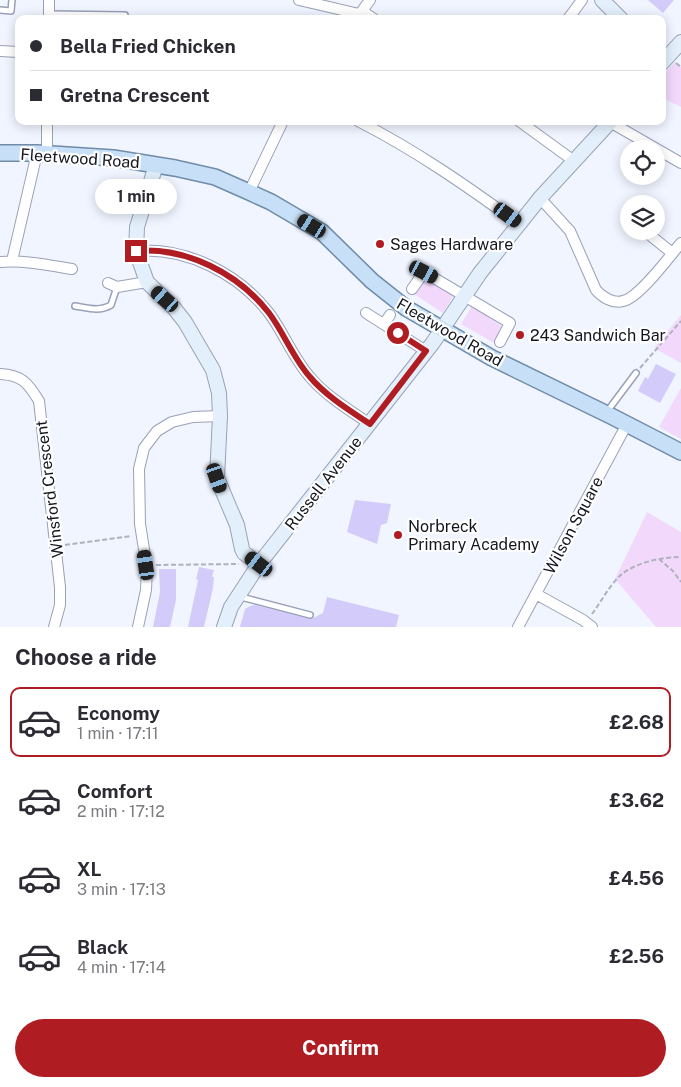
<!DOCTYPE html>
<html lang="en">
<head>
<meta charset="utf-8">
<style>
	body { margin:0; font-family:"Public Sans",sans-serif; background:#f2f2f3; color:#2b2b33; height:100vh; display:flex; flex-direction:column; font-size:19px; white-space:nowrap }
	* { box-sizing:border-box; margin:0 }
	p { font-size:16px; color:#7c7c81 }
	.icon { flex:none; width:28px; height:28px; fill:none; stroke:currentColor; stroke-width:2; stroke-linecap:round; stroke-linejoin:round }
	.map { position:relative; height:627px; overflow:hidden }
	.panel { display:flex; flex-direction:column; background:#fff; flex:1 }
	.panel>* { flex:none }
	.banner { position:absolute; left:15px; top:15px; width:651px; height:110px; border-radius:10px; box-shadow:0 2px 12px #0003; display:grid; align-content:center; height:110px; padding:0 15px; background:#fff }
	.buttons { position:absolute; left:620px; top:140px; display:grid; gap:10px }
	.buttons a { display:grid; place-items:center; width:45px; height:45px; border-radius:50%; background:#fff; box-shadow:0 2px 12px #0003; font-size:25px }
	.end { position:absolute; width:22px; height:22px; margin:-11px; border:6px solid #af1d23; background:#fff; box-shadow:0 0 0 2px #fff }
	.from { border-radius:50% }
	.bubble { position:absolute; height:35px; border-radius:18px; background:#fff; box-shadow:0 2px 12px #0003; font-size:16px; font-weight:700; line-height:35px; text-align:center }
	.car { position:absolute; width:15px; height:30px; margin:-15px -8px; border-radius:6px; box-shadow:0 0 4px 1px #0007; background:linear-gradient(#222 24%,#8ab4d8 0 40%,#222 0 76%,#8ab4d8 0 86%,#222 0) }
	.banner b { display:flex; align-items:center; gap:18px; height:48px; font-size:19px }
	.banner b+b { border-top:1px solid #e1e1e2 }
	.banner i { width:12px; height:12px; background:#2b2b33 }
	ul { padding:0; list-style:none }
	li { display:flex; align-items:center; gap:15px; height:70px; margin:0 10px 8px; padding:0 5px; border:2px solid transparent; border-radius:10px }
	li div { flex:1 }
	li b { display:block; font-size:19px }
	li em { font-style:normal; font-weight:700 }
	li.active { border-color:#af1d23 }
	li>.icon { width:45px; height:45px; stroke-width:1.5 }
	h2 { padding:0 15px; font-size:22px; line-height:60px }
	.primary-button { display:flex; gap:10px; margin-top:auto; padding:10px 15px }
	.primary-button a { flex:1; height:58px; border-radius:30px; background:#af1d23; color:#fff; font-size:20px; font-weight:700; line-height:58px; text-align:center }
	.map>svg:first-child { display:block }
	.green { fill:#f2d9fc }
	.building { fill:#d3cbf9 }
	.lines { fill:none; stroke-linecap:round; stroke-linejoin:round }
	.lane-casing { stroke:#99a1b9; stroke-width:8 }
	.street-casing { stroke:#99a1b9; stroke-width:12 }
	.secondary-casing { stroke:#99a1b9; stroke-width:16 }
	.primary-casing { stroke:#708ca8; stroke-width:18 }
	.path { stroke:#aeb2bc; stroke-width:2; stroke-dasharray:5 2.5; stroke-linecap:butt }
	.lane { stroke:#fff; stroke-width:5 }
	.street { stroke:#fff; stroke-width:10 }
	.secondary { stroke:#e3f0fb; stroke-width:14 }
	.primary { stroke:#c7e0f7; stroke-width:15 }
	.route { stroke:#af1d23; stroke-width:6 }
	.poi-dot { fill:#af1d23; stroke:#fff; stroke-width:2 }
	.labels { text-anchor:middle; stroke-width:4.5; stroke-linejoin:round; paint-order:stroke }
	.street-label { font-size:16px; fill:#13161f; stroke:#fff }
	.poi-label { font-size:16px; fill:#13161f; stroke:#fff; text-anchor:start }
</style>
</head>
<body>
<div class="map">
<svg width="681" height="627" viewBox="0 0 681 627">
	<rect width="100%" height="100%" fill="#f1f5ff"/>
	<path class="green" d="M675,62L681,67V107L663,98V75Z
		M423,280L428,281L453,296L443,313L414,294Z
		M472,306L501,326L494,343L461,324Z
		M681,315V363L654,348Z
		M681,388V439L659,427Z
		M647,512L681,532V627H656L615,579Z"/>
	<path class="building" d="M648,0H674L663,13Z
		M656,364L676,374L660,403L638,391L645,377L648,379Z
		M355,500L391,504L387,523L381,525L377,544L347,532Z
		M199,567L214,570L212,577H214L213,588L204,627H188L198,580L196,579Z
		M159,569H176V600L170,627H153L160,592Z
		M327,597L399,615L396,627H240L245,609L250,606L255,605L311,619L323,613Z"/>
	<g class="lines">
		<defs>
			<path id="lane" d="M0,10L11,11L12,0
				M49,14L125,15
				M75,306C88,308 99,312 111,305L117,287
				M606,413L636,373
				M241,597L310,615"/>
			<path id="street" d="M49,0V19
				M299,0L359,14
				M362,11L374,19
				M356,19L370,0
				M568,19L582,0
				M0,51L19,52
				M358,121C415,150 467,186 519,224
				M519,121L574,161
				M610,122L681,163
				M47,154V121
				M249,192L283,121
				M540,198L570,231L596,290C602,297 613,304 623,301C639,298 669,257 681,243
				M628,217L629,218
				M645,231L672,253
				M136,251C186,247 238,273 269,313C284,333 293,358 310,377C326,396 349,410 370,424
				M12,261L37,153
				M0,262C24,260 48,265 72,269
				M108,283L117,287L147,282
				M412,289L424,272L510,323L500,342
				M366,313L426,351
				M384,324L390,315
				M0,374C22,375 28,383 39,401L60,587V605L54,627
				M536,594L583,620L592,627
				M138,627L146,590L147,568L140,524L139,469L144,448L157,431L172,422L193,417L220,416
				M518,627L627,424"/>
			<path id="secondary" d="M602,0L621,19
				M662,63L681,42
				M156,165L137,227L136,251L147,282L174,308L185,322L213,370L219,393L220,416L217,478L237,525L242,549L244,553L259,564
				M224,627L231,607L259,564L432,344L480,273L540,198L611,121"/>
			<path id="primary" d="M0,153H37L113,158L175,168L215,177L249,192L271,202L322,232L372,281L406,308L492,358L611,416L681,452"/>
		</defs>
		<use href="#lane" class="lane-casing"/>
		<use href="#street" class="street-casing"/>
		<use href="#secondary" class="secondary-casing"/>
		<use href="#primary" class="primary-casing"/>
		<path class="path" d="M676,63L681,67
			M640,368L681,321
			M65,545L132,536
			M659,559L673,571L681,582
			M156,565L239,564
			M592,614C601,602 610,584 622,574C638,562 662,557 681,557"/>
		<use href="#lane" class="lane"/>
		<use href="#street" class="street"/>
		<use href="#secondary" class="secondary"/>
		<use href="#primary" class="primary"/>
	</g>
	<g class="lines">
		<path class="route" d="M136,251C186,247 238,273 269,313C284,333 293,358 310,377C326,396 349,410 370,424L426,351L398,333"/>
	</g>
	<g class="poi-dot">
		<circle cx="380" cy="244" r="5"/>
		<circle cx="520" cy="335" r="5"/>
		<circle cx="398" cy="535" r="5"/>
	</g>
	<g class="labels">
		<g class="street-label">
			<text transform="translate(80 158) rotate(4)" y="6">Fleetwood Road</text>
			<text transform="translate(450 332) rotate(30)" y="6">Fleetwood Road</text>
			<text transform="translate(323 483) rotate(-52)" y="6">Russell Avenue</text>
			<text transform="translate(49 489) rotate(-97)" y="6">Winsford Crescent</text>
			<text transform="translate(573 525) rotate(-62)" y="6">Wilson Square</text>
		</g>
		<g class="poi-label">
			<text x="390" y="250">Sages Hardware</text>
			<text x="530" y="341">243 Sandwich Bar</text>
			<text x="408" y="532">Norbreck<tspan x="408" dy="18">Primary Academy</tspan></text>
		</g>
	</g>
</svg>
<div class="buttons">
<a><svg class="icon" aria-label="locate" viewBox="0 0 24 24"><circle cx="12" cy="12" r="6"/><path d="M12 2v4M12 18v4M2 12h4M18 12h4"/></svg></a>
<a><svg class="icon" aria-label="layers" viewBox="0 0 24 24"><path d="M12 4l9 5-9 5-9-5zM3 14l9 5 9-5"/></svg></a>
</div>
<i class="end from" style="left:398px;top:333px"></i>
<i class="end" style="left:136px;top:251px"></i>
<div class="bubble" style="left:95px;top:179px;width:82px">1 min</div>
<i class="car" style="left:508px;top:215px;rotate:126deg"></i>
<i class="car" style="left:312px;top:226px;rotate:301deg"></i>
<i class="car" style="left:424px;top:272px;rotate:118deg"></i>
<i class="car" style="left:165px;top:299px;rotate:311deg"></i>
<i class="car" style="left:217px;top:478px;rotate:161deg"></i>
<i class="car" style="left:259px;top:564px;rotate:307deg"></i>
<i class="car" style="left:146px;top:565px;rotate:352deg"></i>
<div class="banner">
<b><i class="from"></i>Bella Fried Chicken</b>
<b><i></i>Gretna Crescent</b>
</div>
</div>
<section class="panel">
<h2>Choose a ride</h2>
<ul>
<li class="active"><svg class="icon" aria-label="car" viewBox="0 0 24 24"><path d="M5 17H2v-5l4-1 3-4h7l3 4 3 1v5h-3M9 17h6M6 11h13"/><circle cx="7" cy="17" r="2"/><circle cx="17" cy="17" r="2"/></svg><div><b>Economy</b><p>1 min · 17:11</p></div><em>£2.68</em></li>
<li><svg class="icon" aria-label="car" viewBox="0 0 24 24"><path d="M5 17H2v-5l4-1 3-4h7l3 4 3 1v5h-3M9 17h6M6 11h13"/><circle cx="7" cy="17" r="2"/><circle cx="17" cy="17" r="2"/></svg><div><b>Comfort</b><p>2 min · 17:12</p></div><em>£3.62</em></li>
<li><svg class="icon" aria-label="car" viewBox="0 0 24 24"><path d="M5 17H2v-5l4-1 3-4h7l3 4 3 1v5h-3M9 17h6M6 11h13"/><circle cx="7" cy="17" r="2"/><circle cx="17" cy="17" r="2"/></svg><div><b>XL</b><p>3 min · 17:13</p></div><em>£4.56</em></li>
<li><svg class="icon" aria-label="car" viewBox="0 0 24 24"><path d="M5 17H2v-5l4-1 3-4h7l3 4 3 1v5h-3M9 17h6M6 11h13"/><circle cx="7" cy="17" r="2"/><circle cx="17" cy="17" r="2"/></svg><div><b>Black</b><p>4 min · 17:14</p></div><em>£2.56</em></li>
</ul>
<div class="primary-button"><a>Confirm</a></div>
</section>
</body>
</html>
